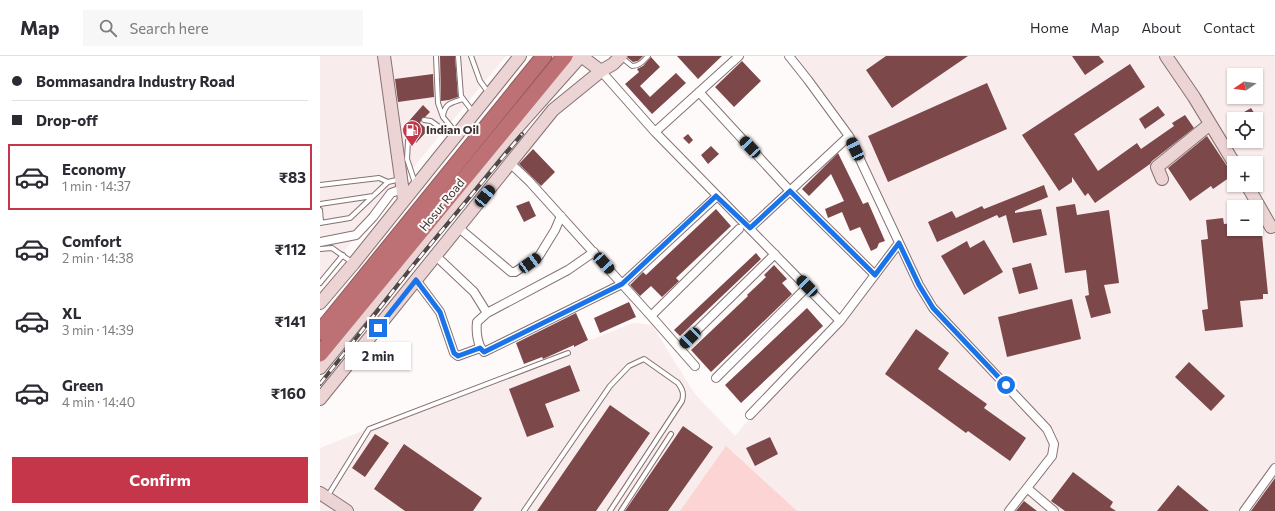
<!DOCTYPE html>
<html lang="en">
<head>
<meta charset="utf-8">
<style>
	body { margin:0; font-family:Commissioner,sans-serif; background:#f7f7f7; color:#2b2b33; height:100vh; display:flex; flex-direction:column; font-size:15px; white-space:nowrap }
	* { box-sizing:border-box; margin:0 }
	p { font-size:13px; color:#7c7c81 }
	.icon { flex:none; width:22px; height:22px; fill:none; stroke:currentColor; stroke-width:2; stroke-linecap:round; stroke-linejoin:round }
	.map { position:relative; flex:1; overflow:hidden }
	.panel { display:flex; flex-direction:column; background:#fff; width:320px }
	.panel>* { flex:none }
	.guide { display:grid; align-content:center; height:88px; padding:0 12px; background:#fff }
	.needle { width:26px; rotate:257deg }
	.buttons { position:absolute; left:907px; top:12px; display:grid; gap:8px }
	.buttons a { display:grid; place-items:center; width:36px; height:36px; border-radius:0px; background:#fff; box-shadow:0 1px 3px #0004; font-size:20px }
	.end { position:absolute; width:18px; height:18px; margin:-9px; border:5px solid #1a73e8; background:#fff; box-shadow:0 0 0 2px #fff }
	.from { border-radius:50% }
	.bubble { position:absolute; height:28px; border-radius:0px; background:#fff; box-shadow:0 1px 3px #0004; font-size:13px; font-weight:700; line-height:28px; text-align:center }
	.car { position:absolute; width:12px; height:24px; margin:-12px -6px; border-radius:5px; box-shadow:0 0 3px 1px #0007; background:linear-gradient(#222 24%,#8ab4d8 0 40%,#222 0 76%,#8ab4d8 0 86%,#222 0) }
	.guide b { display:flex; align-items:center; gap:14px; height:38px; font-size:15px }
	.guide b+b { border-top:1px solid #e1e1e2 }
	.guide i { width:10px; height:10px; background:#2b2b33 }
	ul { padding:0; list-style:none }
	li { display:flex; align-items:center; gap:12px; height:66px; margin:0 8px 6px; padding:0 4px; border:2px solid transparent; border-radius:0px }
	li div { flex:1 }
	li b { display:block; font-size:15px }
	li em { font-style:normal; font-weight:700 }
	li.selected { border-color:#c6364a }
	li>.icon { width:36px; height:36px; stroke-width:1.5 }
	.cta { display:flex; gap:8px; margin-top:auto; padding:8px 12px }
	.cta a { flex:1; height:46px; border-radius:0px; background:#c6364a; color:#fff; font-size:16px; font-weight:700; line-height:46px; text-align:center }
	header { display:flex; align-items:center; gap:24px; box-sizing:border-box; height:56px; padding:0 20px; background:#fff; border-bottom:1px solid #e1e1e2 }
	header strong { font-size:19px }
	nav { display:flex; gap:22px; margin-inline-start:auto; font-size:14px }
	.search { width:280px; height:36px; background:#f7f7f7; display:flex; align-items:center; gap:10px; box-sizing:border-box; padding:0 14px; border-radius:0px; color:#7c7c81; font-size:15px }
	main { display:flex; flex:1; min-height:0 }
	.map>svg:first-child { display:block }
	.built { fill:#f9ecec; fill-rule:evenodd }
	.green { fill:#fcd4d4 }
	.building { fill:#7c484a }
	.lines { fill:none; stroke-linecap:round; stroke-linejoin:round }
	.lane-casing { stroke:#867272; stroke-width:6 }
	.street-casing { stroke:#867272; stroke-width:10 }
	.secondary-casing { stroke:#867272; stroke-width:14 }
	.highway-casing { stroke:#905b5d; stroke-width:17 }
	.lane { stroke:#fff; stroke-width:4 }
	.street { stroke:#fff; stroke-width:8 }
	.secondary { stroke:#ecd4d5; stroke-width:12 }
	.highway { stroke:#be7174; stroke-width:15 }
	.rail-casing { stroke:#504848; stroke-width:4 }
	.rail { stroke:#fffafa; stroke-width:2.5; stroke-dasharray:8; stroke-linecap:butt }
	.route { stroke:#1a73e8; stroke-width:5 }
	.labels { text-anchor:middle; stroke-width:4; stroke-linejoin:round; paint-order:stroke }
	.poi-label { font-size:12px; font-weight:bold; fill:#3b3333; stroke:#fffafa; text-anchor:start }
	.street-label { font-size:12px; fill:#3b3333; stroke:#fffafa }
</style>
</head>
<body>
<header>
<strong>Map</strong>
<div class="search"><svg class="icon" aria-label="search" viewBox="0 0 24 24"><circle cx="10" cy="10" r="6"/><path d="M15 15l6 6"/></svg>Search here</div>
<nav><a>Home</a><a>Map</a><a>About</a><a>Contact</a></nav>
</header>
<main>
<section class="panel">
<div class="guide">
<b><i class="from"></i>Bommasandra Industry Road</b>
<b><i></i>Drop-off</b>
</div>
<ul>
<li class="selected"><svg class="icon" aria-label="car" viewBox="0 0 24 24"><path d="M5 17H2v-5l4-1 3-4h7l3 4 3 1v5h-3M9 17h6M6 11h13"/><circle cx="7" cy="17" r="2"/><circle cx="17" cy="17" r="2"/></svg><div><b>Economy</b><p>1 min · 14:37</p></div><em>₹83</em></li>
<li><svg class="icon" aria-label="car" viewBox="0 0 24 24"><path d="M5 17H2v-5l4-1 3-4h7l3 4 3 1v5h-3M9 17h6M6 11h13"/><circle cx="7" cy="17" r="2"/><circle cx="17" cy="17" r="2"/></svg><div><b>Comfort</b><p>2 min · 14:38</p></div><em>₹112</em></li>
<li><svg class="icon" aria-label="car" viewBox="0 0 24 24"><path d="M5 17H2v-5l4-1 3-4h7l3 4 3 1v5h-3M9 17h6M6 11h13"/><circle cx="7" cy="17" r="2"/><circle cx="17" cy="17" r="2"/></svg><div><b>XL</b><p>3 min · 14:39</p></div><em>₹141</em></li>
<li><svg class="icon" aria-label="car" viewBox="0 0 24 24"><path d="M5 17H2v-5l4-1 3-4h7l3 4 3 1v5h-3M9 17h6M6 11h13"/><circle cx="7" cy="17" r="2"/><circle cx="17" cy="17" r="2"/></svg><div><b>Green</b><p>4 min · 14:40</p></div><em>₹160</em></li>
</ul>
<div class="cta"><a>Confirm</a></div>
</section>
<div class="map">
<svg width="955" height="455" viewBox="0 0 955 455">
	<rect width="100%" height="100%" fill="#fffafa"/>
	<path class="built" d="M0,0H186L30,188L0,229Z
		M477,0H955V455H0V392L313,267L332,269L375,338L415,380L582,183L535,85ZM914,19H936V41H914ZM914,63H936V85H914ZM914,107H936V129H914ZM914,151H936V173H914Z"/>
	<path class="green" d="M406,390L477,455H360Z"/>
	<path class="building" d="M120,0H135L138,41L129,44L121,45Z
		M308,0H323L318,5L313,6L308,2Z
		M357,0H402L378,23Z
		M566,0H648L572,52L546,14Z
		M752,0H779L784,6L765,19Z
		M331,1L340,11L320,30L330,41L356,17L366,27L332,58L305,28L319,16L317,13L323,10Z
		M422,5L441,25L414,51L395,31Z
		M810,8L825,31L754,78L778,115L817,87L821,93L854,70L852,67L865,59L874,72L832,105L830,108L775,147L768,137L765,140L752,121V126L739,135L702,79Z
		M113,18L114,41L78,46L75,23Z
		M667,27L687,73L568,126L548,80Z
		M103,49L110,56L105,61L102,62L100,67L108,74L96,87L82,73Z
		M838,50L845,59L825,73L819,63Z
		M931,52L938,63H921L919,59Z
		M368,78L373,84L369,88L363,82Z
		M887,80L913,119L893,133L891,130L870,145L848,112Z
		M391,90L399,98L388,108L381,99Z
		M213,93L235,116L221,130L199,108Z
		M518,97L543,148L548,146L565,185L559,187L557,192L551,195L540,171L530,175L522,156L508,162L505,153L524,145L511,118L489,140L482,133Z
		M724,129L728,141L695,155V157L721,153L727,179L693,187L686,159L679,162L677,159L617,186L608,166L632,155L636,162L662,150L664,153Z
		M209,145L216,160L204,166L196,150Z
		M755,148L757,159L789,154L799,227L784,229L791,257L771,262L765,240L769,239L766,214L745,217L736,151Z
		M396,153L411,170L356,222L359,225L342,241L331,230L320,240L310,229L323,216L326,219Z
		M936,160L941,169L948,238H943V243L920,245L923,271L885,275L882,254L888,253L881,184L888,183L886,164L903,162L904,168L914,167V173H936Z
		M664,184L683,216L644,239L621,200L647,185L650,192Z
		M436,197L441,203L360,280L354,274Z
		M711,207L718,233L699,238L692,212Z
		M454,209L467,223L462,227L472,238L391,316L371,294L428,240L427,239L446,221L444,219Z
		M752,243L761,283L687,301L678,261Z
		M309,246L316,261L280,277L274,262Z
		M487,252L503,270L421,347L405,329Z
		M256,257L268,284L254,291V289L223,303L222,301L204,308L196,287Z
		M596,273L629,297L618,313L667,348L664,352L706,382L690,405L648,375L646,377L565,318Z
		M869,306L905,340L891,355L855,321Z
		M250,309L260,335L225,348L234,371L207,381L189,333Z
		M290,349L330,377L276,455H217Z
		M363,370L393,391L348,455H305Z
		M55,378L69,387L45,421L32,412Z
		M450,381L458,398L435,410L426,392Z
		M84,388L162,442L153,455H85L54,433Z
		M753,416L793,446L790,451L796,455H745L731,445Z
		M955,422V455H931Z
		M858,429L889,455H837Z
		M704,445L717,455H696Z"/>
	<g class="lines">
		<defs>
			<path id="lane" d="M116,0L118,47L123,61L137,78
				M138,0L141,40L153,56
				M151,0L160,25L168,36
				M301,1L312,10C320,10 323,5 328,0
				M123,60C125,47 131,47 143,43
				M104,64L111,65L133,81
				M88,85L87,103L95,127
				M0,129L59,122L68,126
				M0,148L53,140
				M0,154L1,166
				M0,167L30,162L68,126L81,123
				M0,193L12,192L33,207
				M0,227L23,199
				M7,441L49,373L248,297
				M204,455L290,330L309,310L324,303L358,327C363,334 364,338 362,345L290,455
				M301,455L351,378"/>
			<path id="street" d="M469,0L488,24L529,80L599,229L613,252L727,373L734,388L732,400L689,455
				M281,15L335,76L520,265L430,359
				M379,36L470,135L555,219
				M335,76L419,0
				M191,108L209,125L302,228L397,140
				M139,172L191,216H195L219,200L235,174L241,160
				M430,172L529,80
				M0,186L36,179L53,161L71,137L82,133
				M274,196L248,214L167,257L157,266C156,275 157,289 164,296L302,228L331,260
				M116,200L154,236L167,257
				M96,224L120,256L134,297L138,300L160,292
				M520,265L579,187
				M359,292L455,198
				M375,310L331,260L419,173
				M396,322L487,231
				M707,432L734,455
				M924,455L955,412"/>
			<path id="secondary" d="M64,0L84,144
				M261,0L281,15
				M846,0L874,41L914,107
				M842,123L837,111L890,68
				M927,129L951,171
				M0,247L34,207L200,0
				M0,312L180,91L261,0
				M0,343L233,54L281,15L293,8L301,0
				M0,437L27,455"/>
			<path id="highway" d="M0,276L224,0
				M0,298L245,0"/>
		</defs>
		<use href="#lane" class="lane-casing"/>
		<use href="#street" class="street-casing"/>
		<use href="#secondary" class="secondary-casing"/>
		<use href="#highway" class="highway-casing"/>
		<use href="#lane" class="lane"/>
		<use href="#street" class="street"/>
		<use href="#secondary" class="secondary"/>
		<use href="#highway" class="highway"/>
		<defs>
			<path id="rail" d="M0,328L95,207L202,78"/>
		</defs>
		<use href="#rail" class="rail-casing"/>
		<use href="#rail" class="rail"/>
	</g>
	<g class="lines">
		<path class="route" d="M58,272L96,224L120,256L134,297L138,300L160,292L164,296L302,228L396,140L430,172L470,135L555,219L579,187L599,229L613,252L686,329"/>
	</g>
	<defs>
		<symbol id="fuel-pin" viewBox="-11 -11 22 30"><path d="M0 17L-7.5 6A9.5 9.5 0 1 1 7.5 6Z" fill="#c6364a" stroke="#fffafa"/><path d="M-5.5-6h7V0h2V4h1.3V-2.5L3-4.5l.8-.8L6-3V5H2.5V1h-1V6h-7ZM-4.2-4.7v3.2H.2V-4.7Z" fill="#fff"/></symbol>
	</defs>
	<g fill-rule="evenodd">
		<use href="#fuel-pin" x="81" y="63" width="22" height="30"/>
	</g>
	<g class="labels">
		<g class="poi-label">
			<text x="106" y="78">Indian Oil</text>
		</g>
		<g class="street-label">
			<text transform="translate(122 149) rotate(-51)" y="4">Hosur Road</text>
		</g>
	</g>
</svg>
<div class="buttons">
<a><svg class="needle" viewBox="-14 -14 28 28"><path d="M0-13l5 13h-10z" fill="#e53935"/><path d="M0 13l5-13h-10z" fill="#7c7c81"/></svg></a>
<a><svg class="icon" aria-label="locate" viewBox="0 0 24 24"><circle cx="12" cy="12" r="6"/><path d="M12 2v4M12 18v4M2 12h4M18 12h4"/></svg></a>
<a>+</a>
<a>−</a>
</div>
<i class="end from" style="left:686px;top:329px"></i>
<i class="end" style="left:58px;top:272px"></i>
<div class="bubble" style="left:25px;top:286px;width:66px">2 min</div>
<i class="car" style="left:430px;top:91px;rotate:317deg"></i>
<i class="car" style="left:535px;top:93px;rotate:335deg"></i>
<i class="car" style="left:165px;top:140px;rotate:39deg"></i>
<i class="car" style="left:210px;top:207px;rotate:54deg"></i>
<i class="car" style="left:284px;top:207px;rotate:138deg"></i>
<i class="car" style="left:487px;top:230px;rotate:316deg"></i>
<i class="car" style="left:370px;top:282px;rotate:226deg"></i>
</div>
</main>
</body>
</html>
